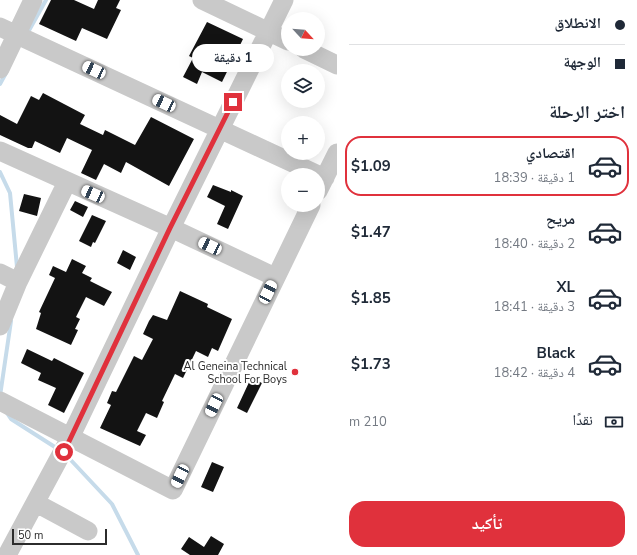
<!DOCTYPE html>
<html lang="ar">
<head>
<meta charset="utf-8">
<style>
	body { margin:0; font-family:"Nunito Sans","Noto Naskh Arabic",sans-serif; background:#f2f2f3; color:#1f2937; direction:rtl; height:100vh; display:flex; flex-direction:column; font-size:15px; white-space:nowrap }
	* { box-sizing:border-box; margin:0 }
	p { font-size:13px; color:#747a83 }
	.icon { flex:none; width:22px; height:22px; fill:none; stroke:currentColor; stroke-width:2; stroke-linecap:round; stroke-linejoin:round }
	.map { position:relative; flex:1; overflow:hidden; direction:ltr }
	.sheet { display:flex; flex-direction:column; background:#fff; width:300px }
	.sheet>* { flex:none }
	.top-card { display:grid; align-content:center; height:88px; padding:0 12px; background:#fff }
	.needle { width:26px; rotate:116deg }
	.tools { position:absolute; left:281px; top:12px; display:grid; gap:8px }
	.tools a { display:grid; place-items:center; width:44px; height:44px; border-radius:50%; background:#fff; box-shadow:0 4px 16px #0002; font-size:20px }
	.scale { position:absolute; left:12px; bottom:10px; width:95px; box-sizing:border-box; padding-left:4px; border:2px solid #2c2c2c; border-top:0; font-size:11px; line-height:14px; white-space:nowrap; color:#2c2c2c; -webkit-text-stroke:3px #fff; paint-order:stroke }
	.end { position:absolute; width:18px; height:18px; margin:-9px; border:5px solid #e0313c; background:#fff; box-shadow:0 0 0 2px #fff }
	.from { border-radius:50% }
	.bubble { position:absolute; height:28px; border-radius:14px; background:#fff; box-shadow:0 4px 16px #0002; font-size:13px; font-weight:700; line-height:28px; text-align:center; direction:rtl }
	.car { position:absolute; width:12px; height:24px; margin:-12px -6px; border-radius:5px; box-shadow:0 0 3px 1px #0007; background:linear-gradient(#fff 24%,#345 0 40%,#fff 0 76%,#345 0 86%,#fff 0) }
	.top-card b { display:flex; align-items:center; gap:14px; height:38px; font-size:15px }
	.top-card b+b { border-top:1px solid #e0e1e3 }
	.top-card i { width:10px; height:10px; background:#1f2937 }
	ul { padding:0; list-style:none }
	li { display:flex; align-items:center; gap:12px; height:60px; margin:0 8px 6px; padding:0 4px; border:2px solid transparent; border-radius:16px }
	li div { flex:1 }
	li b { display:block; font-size:15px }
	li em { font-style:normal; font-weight:700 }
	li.on { border-color:#e0313c }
	li>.icon { width:36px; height:36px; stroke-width:1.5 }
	h2 { padding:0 12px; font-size:18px; line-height:48px }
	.pay { display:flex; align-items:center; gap:10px; height:44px; padding:0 12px; font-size:15px }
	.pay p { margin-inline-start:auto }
	.primary-button { display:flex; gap:8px; margin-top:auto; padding:8px 12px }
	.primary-button a { flex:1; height:46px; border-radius:16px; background:#e0313c; color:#fff; font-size:16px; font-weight:700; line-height:46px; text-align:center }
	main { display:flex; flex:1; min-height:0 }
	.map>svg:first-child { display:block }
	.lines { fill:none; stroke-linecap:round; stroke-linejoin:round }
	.stream { stroke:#c6dbea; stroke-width:4 }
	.building { fill:#131313 }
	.minor { stroke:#c9c9c9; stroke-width:19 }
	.route { stroke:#e0313c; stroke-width:5 }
	.poi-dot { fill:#e0313c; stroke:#fff; stroke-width:1.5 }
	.labels { text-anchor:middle; stroke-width:4; stroke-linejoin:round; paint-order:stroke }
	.poi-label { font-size:11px; fill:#2c2c2c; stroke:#fff; text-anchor:end }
</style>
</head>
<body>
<main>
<section class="sheet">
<div class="top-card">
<b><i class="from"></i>الانطلاق</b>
<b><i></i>الوجهة</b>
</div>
<h2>اختر الرحلة</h2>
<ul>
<li class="on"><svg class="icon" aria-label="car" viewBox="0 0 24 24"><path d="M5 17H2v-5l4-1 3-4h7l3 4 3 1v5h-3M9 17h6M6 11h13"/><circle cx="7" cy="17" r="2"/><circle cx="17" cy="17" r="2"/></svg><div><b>اقتصادي</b><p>1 دقيقة · 18:39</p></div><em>$1.09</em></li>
<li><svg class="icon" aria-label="car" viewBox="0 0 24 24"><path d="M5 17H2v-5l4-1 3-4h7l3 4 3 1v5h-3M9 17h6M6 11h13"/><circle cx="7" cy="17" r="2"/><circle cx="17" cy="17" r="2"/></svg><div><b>مريح</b><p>2 دقيقة · 18:40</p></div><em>$1.47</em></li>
<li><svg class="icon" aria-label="car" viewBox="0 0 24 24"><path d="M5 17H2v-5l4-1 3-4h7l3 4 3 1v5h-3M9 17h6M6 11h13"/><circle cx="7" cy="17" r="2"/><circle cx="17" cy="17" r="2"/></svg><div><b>XL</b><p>3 دقيقة · 18:41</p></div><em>$1.85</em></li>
<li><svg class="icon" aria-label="car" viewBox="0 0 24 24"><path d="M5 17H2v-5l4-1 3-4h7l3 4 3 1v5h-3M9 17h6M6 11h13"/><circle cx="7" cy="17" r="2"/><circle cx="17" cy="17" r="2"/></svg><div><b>Black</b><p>4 دقيقة · 18:42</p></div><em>$1.73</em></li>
</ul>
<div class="pay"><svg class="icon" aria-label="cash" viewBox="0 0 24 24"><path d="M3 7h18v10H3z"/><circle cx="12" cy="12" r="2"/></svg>نقدًا<p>210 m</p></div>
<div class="primary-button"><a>تأكيد</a></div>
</section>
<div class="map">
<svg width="337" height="555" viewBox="0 0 337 555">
	<rect width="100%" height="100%" fill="#fff"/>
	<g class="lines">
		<path class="stream" d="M27,34L46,0
			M0,84L6,73
			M0,172L10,193L17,267
			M0,396L11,321
			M7,413L11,419L58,449
			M67,456L112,504L138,555"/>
	</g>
	<path class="building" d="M51,0H74L94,9L98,0H120L116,8L121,10L107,39L82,28L76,41L39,24Z
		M207,22L243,39L222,82L202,72L197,84L183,77L193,58L189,56Z
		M43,93L85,115L80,124L103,135L105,130L135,145L151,117L194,139L169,186L126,162L121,173L104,164L96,180L81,173L92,150L67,138L60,153L35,141L32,148H28L0,135V115L17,124L31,96L39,100Z
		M213,185L231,192V190L243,196L228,229L217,224L225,206L207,197Z
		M24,194L41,198L37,216L19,211Z
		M75,201L88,207L83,217L70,210Z
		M92,215L106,221L95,243L93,242L91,247L79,241Z
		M123,250L136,257L130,270L117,263Z
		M72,259L86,266L82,273L92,278L90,281L112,292L104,306L86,297L76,317L80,319L75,329L78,330L71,345L36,329L41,313L39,312L55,278L49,275L53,266L66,272Z
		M180,291L208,304L207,307L232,319L218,351L212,348L208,357L196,351L183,378L175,374L162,401L164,402L157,418L146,413L137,431L146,435L140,446L100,428L111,405L107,403L112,391L116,392L134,356L142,360L153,339L143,334L149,321L153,315L167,320Z
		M27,349L52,361L54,358L84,373L64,413L48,405L56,388L38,380L41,373L21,363Z
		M251,378L262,383L247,413L237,408Z
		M212,462L224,467L213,492L201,487Z
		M211,536L224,544L218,555H190L181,549L189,537L204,547Z"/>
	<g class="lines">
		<path class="minor" d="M202,0L288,41
			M0,27L325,178
			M304,49L337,65
			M0,69L33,0
			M0,151L171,228L275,277
			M318,191L337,153
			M0,273L18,282
			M0,326L18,282L67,182
			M0,401L173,490L311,205
			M36,503L88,531
			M7,555L70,438L171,228L284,0"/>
	</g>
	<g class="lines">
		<path class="route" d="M64,452L170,228L233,102"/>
	</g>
	<circle class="poi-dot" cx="295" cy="372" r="4"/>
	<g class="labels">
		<g class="poi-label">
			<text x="287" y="370">Al Geneina Technical<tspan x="287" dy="13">School For Boys</tspan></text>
		</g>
	</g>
</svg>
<div class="tools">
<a><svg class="needle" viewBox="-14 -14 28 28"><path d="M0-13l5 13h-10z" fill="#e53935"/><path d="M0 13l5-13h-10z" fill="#747a83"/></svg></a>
<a><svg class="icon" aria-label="layers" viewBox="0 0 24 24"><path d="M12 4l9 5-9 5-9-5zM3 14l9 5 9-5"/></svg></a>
<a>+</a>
<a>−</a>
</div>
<div class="scale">50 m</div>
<i class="end from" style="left:64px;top:452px"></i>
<i class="end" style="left:233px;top:102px"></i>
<div class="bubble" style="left:192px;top:44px;width:82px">1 دقيقة</div>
<i class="car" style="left:94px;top:70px;rotate:295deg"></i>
<i class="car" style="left:164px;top:103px;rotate:295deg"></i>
<i class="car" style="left:93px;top:194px;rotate:294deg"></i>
<i class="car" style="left:210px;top:246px;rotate:295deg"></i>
<i class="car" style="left:268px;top:292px;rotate:26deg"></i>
<i class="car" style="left:214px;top:405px;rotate:206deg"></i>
<i class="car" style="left:180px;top:476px;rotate:206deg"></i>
</div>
</main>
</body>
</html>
